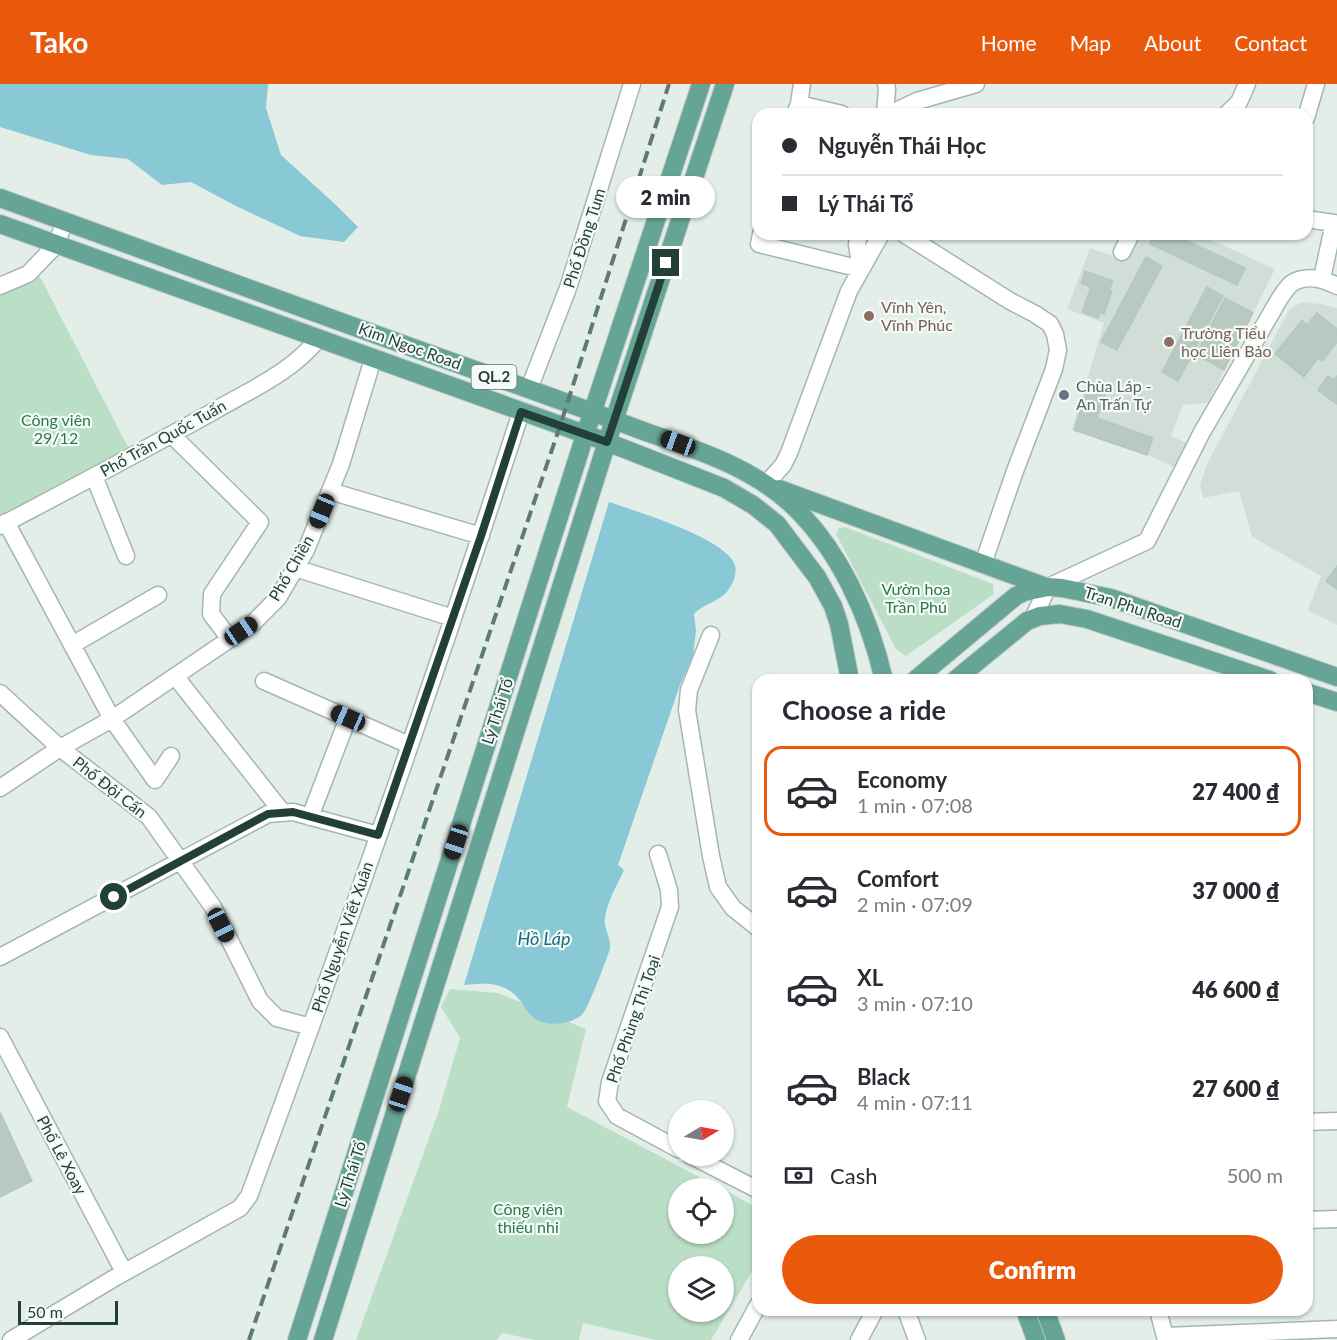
<!DOCTYPE html>
<html lang="en">
<head>
<meta charset="utf-8">
<style>
	body { margin:0; font-family:Lato,sans-serif; background:#f7f7f7; color:#2b2b33; height:100vh; display:flex; flex-direction:column; font-size:22px; white-space:nowrap }
	* { box-sizing:border-box; margin:0 }
	p { font-size:20px; color:#7c7c81 }
	.icon { flex:none; width:33px; height:33px; fill:none; stroke:currentColor; stroke-width:2; stroke-linecap:round; stroke-linejoin:round }
	.map { position:relative; flex:1; overflow:hidden }
	.sheet { position:absolute; left:752px; top:590px; width:561px; height:642px; display:flex; flex-direction:column; background:#fff; border-radius:18px; box-shadow:0 2px 4px #0004 }
	.sheet>* { flex:none }
	.banner { position:absolute; left:752px; top:24px; width:561px; height:132px; border-radius:18px; box-shadow:0 2px 4px #0004; display:grid; align-content:center; height:132px; padding:0 30px; background:#fff }
	.needle { width:39px; rotate:80deg }
	.buttons { position:absolute; left:668px; top:1016px; display:grid; gap:12px }
	.buttons a { display:grid; place-items:center; width:66px; height:66px; border-radius:50%; background:#fff; box-shadow:0 2px 4px #0004; font-size:30px }
	.scale { position:absolute; left:18px; bottom:15px; width:100px; box-sizing:border-box; padding-left:6px; border:3px solid #224038; border-top:0; font-size:16px; line-height:21px; white-space:nowrap; color:#224038; -webkit-text-stroke:4px #f4faf7; paint-order:stroke }
	.end { position:absolute; width:27px; height:27px; margin:-14px; border:8px solid #224038; background:#fff; box-shadow:0 0 0 3px #fff }
	.from { border-radius:50% }
	.bubble { position:absolute; height:42px; border-radius:21px; background:#fff; box-shadow:0 2px 4px #0004; font-size:20px; font-weight:800; line-height:42px; text-align:center }
	.car { position:absolute; width:18px; height:36px; margin:-18px -9px; border-radius:8px; box-shadow:0 0 4px 2px #0007; background:linear-gradient(#222 24%,#8ab4d8 0 40%,#222 0 76%,#8ab4d8 0 86%,#222 0) }
	.banner b { display:flex; align-items:center; gap:21px; height:57px; font-size:22px }
	.banner b+b { border-top:2px solid #e1e1e2 }
	.banner i { width:15px; height:15px; background:#2b2b33 }
	ul { padding:0; list-style:none }
	li { display:flex; align-items:center; gap:18px; height:90px; margin:0 12px 9px; padding:0 18px; border:3px solid transparent; border-radius:18px }
	li div { flex:1 }
	li b { display:block; font-size:22px }
	li em { font-style:normal; font-weight:800 }
	li.active { border-color:#ea580c }
	li>.icon { width:54px; height:54px; stroke-width:1.5 }
	h2 { padding:0 30px; font-size:27px; line-height:72px }
	.pay { display:flex; align-items:center; gap:15px; height:66px; padding:0 30px; font-size:22px }
	.pay p { margin-inline-start:auto }
	.action { display:flex; gap:12px; margin-top:auto; padding:12px 30px }
	.action a { flex:1; height:69px; border-radius:36px; background:#ea580c; color:#fff; font-size:24px; font-weight:800; line-height:69px; text-align:center }
	header { display:flex; align-items:center; gap:36px; box-sizing:border-box; height:84px; padding:0 30px; background:#ea580c; color:#fff }
	header strong { font-size:28px }
	nav { display:flex; gap:33px; margin-inline-start:auto; font-size:21px }
	.map>svg:first-child { display:block }
	.built { fill:#d1ded8 }
	.green { fill:#bbdfc6; fill-rule:evenodd }
	.water { fill:#89c8d5 }
	.building { fill:#b8c9c2; stroke:#b5c8c0; stroke-width:1.5 }
	.lines { fill:none; stroke-linecap:round; stroke-linejoin:round }
	.minor-casing { stroke:#a5b6b0; stroke-width:19 }
	.major-casing { stroke:#c1cac7; stroke-width:20 }
	.minor { stroke:#fff; stroke-width:16 }
	.major { stroke:#66a596; stroke-width:18 }
	.rail { stroke:#5d7b74; stroke-width:4; stroke-dasharray:12 6; stroke-linecap:butt }
	.route { stroke:#224038; stroke-width:8 }
	.education-dot { fill:#8d6e63; stroke:#f4faf7; stroke-width:2 }
	.worship-dot { fill:#6b7280; stroke:#f4faf7; stroke-width:2 }
	.labels { text-anchor:middle; stroke-width:4.5; stroke-linejoin:round; paint-order:stroke }
	.shield { fill:#f4faf7; stroke:#617871; stroke-width:1.5 }
	.shield-label { font-size:15px; font-weight:bold; fill:#224038 }
	.street-label { font-size:16px; fill:#224038; stroke:#f4faf7 }
	.education-label { font-size:16px; fill:#785e54; stroke:#f4faf7; text-anchor:start }
	.worship-label { font-size:16px; fill:#5b616d; stroke:#f4faf7; text-anchor:start }
	.park-label { font-size:16px; fill:#2a794a; stroke:#f4faf7 }
	.water-label { font-size:18px; font-style:italic; fill:#196c7f; stroke:#f4faf7 }
</style>
</head>
<body>
<header>
<strong>Tako</strong>
<nav><a>Home</a><a>Map</a><a>About</a><a>Contact</a></nav>
</header>
<div class="map">
<svg width="1337" height="1256" viewBox="0 0 1337 1256">
	<rect width="100%" height="100%" fill="#e3eee9"/>
	<path class="built" d="M1134,150H1198L1275,185L1208,319L1183,321L1171,352L1188,360L1177,384L1147,371L1072,345L1104,239L1067,225L1090,164L1125,176Z
		M1302,218L1320,220L1337,224V541L1308,526L1321,492L1252,453L1239,407L1203,414L1200,401L1207,380L1289,226Z"/>
	<path class="green" d="M37,187L131,369L0,437V206Z
		M845,443L993,500L994,510L906,572L896,565L836,450L839,444Z
		M450,905L498,909L586,945L567,1023L720,1104H678V1149H723V1105L757,1124V1179L711,1256H656L583,1239L579,1256H535L502,1249L497,1256H356L438,1029L460,954L441,923ZM678,1182H723V1227H678Z"/>
	<path class="water" d="M0,0H268L266,24L281,71L336,121L358,143L344,158L300,152L236,122L191,98L162,101L128,75L91,71L0,43Z
		M609,418C635,427 726,454 735,481C737,488 734,498 730,503C723,517 704,519 694,530L696,546L693,572L680,601L618,781L624,786C617,801 608,816 605,833C603,844 611,853 610,864C609,870 588,924 584,928C576,940 549,943 537,936C527,931 524,919 516,912C502,897 482,899 464,901Z"/>
	<path class="building" d="M1155,150H1173L1245,184L1237,201L1150,160Z
		M1146,173L1162,182L1117,266L1101,258Z
		M1085,187L1113,197L1109,206L1112,207L1104,230L1100,228L1098,234L1082,228L1091,203L1081,199Z
		M1207,203L1223,212L1178,297L1162,288Z
		M1225,214L1253,229L1224,286L1196,271Z
		M1317,229L1337,245V258L1322,277L1318,274L1304,293L1275,270L1302,236L1307,241Z
		M1328,292L1334,296L1337,292V320L1318,306Z
		M1088,305L1105,310L1097,334L1153,354L1147,371L1074,346Z
		M1337,482V505L1326,497Z
		M0,1028L32,1097L0,1113Z"/>
	<g class="lines">
		<defs>
			<path id="minor" d="M799,20L802,0
				M795,30L799,20L842,30
				M885,30L887,5L886,0
				M890,30L917,17L976,0
				M1227,30L1239,18L1247,0
				M1306,34L1316,0
				M1306,135L1334,139L1322,194
				M761,150L759,160L861,185L857,161L859,150
				M904,150L1010,217L1035,230L1050,240L1055,250L1058,266L1054,285L1015,387L983,480
				M1122,168L1131,150
				M0,202L28,190L56,161L65,137
				M529,305L568,204L632,0
				M172,351L260,438L212,510L211,530L230,555
				M94,392L126,472
				M766,400L783,381L789,369L849,207L881,150
				M330,407L481,452
				M6,438L112,635L155,696L171,672
				M0,442C72,404 143,367 214,327C250,306 291,289 318,255
				M295,484L453,534
				M1033,534L1048,503L1147,457L1202,348L1280,214C1283,210 1287,203 1292,199C1306,190 1324,195 1337,202
				M711,551L689,606L687,626L711,772L718,803L733,824L758,844
				M72,561L158,511
				M175,592L283,729
				M264,597L409,661
				M0,609L60,664L149,733L213,823L260,917L277,934L311,943
				M0,704L60,664L112,635L252,540L278,514L306,466L341,380L373,275
				M310,733L348,634
				M658,770L669,806L670,823L610,998L607,1017L617,1032L678,1065
				M0,873L268,730L293,728L378,751
				M0,953L124,1188
				M1306,1038L1337,1037
				M690,1071L758,1106
				M1306,1136L1337,1135
				M906,1226L917,1256
				M1158,1226L1166,1256
				M1165,1252L1337,1245
				M11,1256L116,1193L240,1124L249,1112C345,853 436,591 521,328
				M739,1256L758,1221
				M859,1256L875,1226"/>
			<path id="major" d="M0,114C164,173 327,234 492,292C543,310 595,329 646,348C697,366 751,383 791,420C840,466 869,532 884,596
				M0,140L607,358L724,404L753,421L777,440L817,493L833,522L839,540L850,596
				M779,405L1046,503
				M915,596L1016,512L1024,508L1048,503L1062,504L1111,514L1337,593
				M955,596L1027,537L1040,532L1060,530L1087,535L1270,596
				M1306,608L1337,618
				M1025,1226L1036,1256
				M1045,1226L1056,1256
				M297,1256L585,351L701,0
				M323,1256L607,358L725,0"/>
		</defs>
		<use href="#minor" class="minor-casing"/>
		<use href="#major" class="major-casing"/>
		<use href="#minor" class="minor"/>
		<use href="#major" class="major"/>
		<path class="rail" d="M249,1256L560,342L669,0"/>
	</g>
	<g class="lines">
		<path class="route" d="M114,813L268,730L293,728L378,751L481,452L521,328L607,358L666,179"/>
	</g>
	<g class="education-dot">
		<circle cx="869" cy="232" r="6"/>
		<circle cx="1169" cy="258" r="6"/>
	</g>
	<circle class="worship-dot" cx="1064" cy="311" r="6"/>
	<g class="labels">
		<rect class="shield" x="471.5" y="281" width="45" height="24" rx="4.5"/>
		<g class="shield-label">
			<text x="494" y="298">QL.2</text>
		</g>
		<g class="street-label">
			<text transform="translate(584 154) rotate(-72)" y="6">Phố Đồng Tum</text>
			<text transform="translate(410 262) rotate(20)" y="6">Kim Ngoc Road</text>
			<text transform="translate(163 354) rotate(-29)" y="6">Phố Trần Quốc Tuấn</text>
			<text transform="translate(291 484) rotate(-60)" y="6">Phố Chiền</text>
			<text transform="translate(1133 523) rotate(18)" y="6">Tran Phu Road</text>
			<text transform="translate(497 627) rotate(-72)" y="6">Lý Thái Tổ</text>
			<text transform="translate(110 703) rotate(38)" y="6">Phố Đội Cấn</text>
			<text transform="translate(342 853) rotate(-71)" y="6">Phố Nguyễn Viết Xuân</text>
			<text transform="translate(633 935) rotate(-71)" y="6">Phố Phùng Thị Toại</text>
			<text transform="translate(62 1071) rotate(62)" y="6">Phố Lê Xoay</text>
			<text transform="translate(350 1090) rotate(-72)" y="6">Lý Thái Tổ</text>
		</g>
		<g class="education-label">
			<text x="881" y="229">Vĩnh Yên,<tspan x="881" dy="18">Vĩnh Phúc</tspan></text>
			<text x="1181" y="255">Trường Tiểu<tspan x="1181" dy="18">học Liên Bảo</tspan></text>
		</g>
		<g class="worship-label">
			<text x="1076" y="308">Chùa Láp -<tspan x="1076" dy="18">An Trấn Tự</tspan></text>
		</g>
		<g class="park-label">
			<text x="56" y="342">Công viên<tspan x="56" dy="18">29/12</tspan></text>
			<text x="916" y="511">Vườn hoa<tspan x="916" dy="18">Trần Phú</tspan></text>
			<text x="528" y="1131">Công viên<tspan x="528" dy="18">thiếu nhi</tspan></text>
		</g>
		<g class="water-label">
			<text x="544" y="861">Hồ Láp</text>
		</g>
	</g>
</svg>
<div class="buttons">
<a><svg class="needle" viewBox="-14 -14 28 28"><path d="M0-13l5 13h-10z" fill="#e53935"/><path d="M0 13l5-13h-10z" fill="#7c7c81"/></svg></a>
<a><svg class="icon" aria-label="locate" viewBox="0 0 24 24"><circle cx="12" cy="12" r="6"/><path d="M12 2v4M12 18v4M2 12h4M18 12h4"/></svg></a>
<a><svg class="icon" aria-label="layers" viewBox="0 0 24 24"><path d="M12 4l9 5-9 5-9-5zM3 14l9 5 9-5"/></svg></a>
</div>
<div class="scale">50 m</div>
<i class="end from" style="left:114px;top:813px"></i>
<i class="end" style="left:666px;top:179px"></i>
<div class="bubble" style="left:616px;top:92px;width:99px">2 min</div>
<i class="car" style="left:678px;top:359px;rotate:290deg"></i>
<i class="car" style="left:322px;top:427px;rotate:202deg"></i>
<i class="car" style="left:241px;top:547px;rotate:56deg"></i>
<i class="car" style="left:348px;top:634px;rotate:294deg"></i>
<i class="car" style="left:456px;top:758px;rotate:198deg"></i>
<i class="car" style="left:221px;top:841px;rotate:153deg"></i>
<i class="car" style="left:401px;top:1010px;rotate:18deg"></i>
<div class="banner">
<b><i class="from"></i>Nguyễn Thái Học</b>
<b><i></i>Lý Thái Tổ</b>
</div>
<section class="sheet">
<h2>Choose a ride</h2>
<ul>
<li class="active"><svg class="icon" aria-label="car" viewBox="0 0 24 24"><path d="M5 17H2v-5l4-1 3-4h7l3 4 3 1v5h-3M9 17h6M6 11h13"/><circle cx="7" cy="17" r="2"/><circle cx="17" cy="17" r="2"/></svg><div><b>Economy</b><p>1 min · 07:08</p></div><em>27 400 ₫</em></li>
<li><svg class="icon" aria-label="car" viewBox="0 0 24 24"><path d="M5 17H2v-5l4-1 3-4h7l3 4 3 1v5h-3M9 17h6M6 11h13"/><circle cx="7" cy="17" r="2"/><circle cx="17" cy="17" r="2"/></svg><div><b>Comfort</b><p>2 min · 07:09</p></div><em>37 000 ₫</em></li>
<li><svg class="icon" aria-label="car" viewBox="0 0 24 24"><path d="M5 17H2v-5l4-1 3-4h7l3 4 3 1v5h-3M9 17h6M6 11h13"/><circle cx="7" cy="17" r="2"/><circle cx="17" cy="17" r="2"/></svg><div><b>XL</b><p>3 min · 07:10</p></div><em>46 600 ₫</em></li>
<li><svg class="icon" aria-label="car" viewBox="0 0 24 24"><path d="M5 17H2v-5l4-1 3-4h7l3 4 3 1v5h-3M9 17h6M6 11h13"/><circle cx="7" cy="17" r="2"/><circle cx="17" cy="17" r="2"/></svg><div><b>Black</b><p>4 min · 07:11</p></div><em>27 600 ₫</em></li>
</ul>
<div class="pay"><svg class="icon" aria-label="cash" viewBox="0 0 24 24"><path d="M3 7h18v10H3z"/><circle cx="12" cy="12" r="2"/></svg>Cash<p>500 m</p></div>
<div class="action"><a>Confirm</a></div>
</section>
</div>
</body>
</html>
